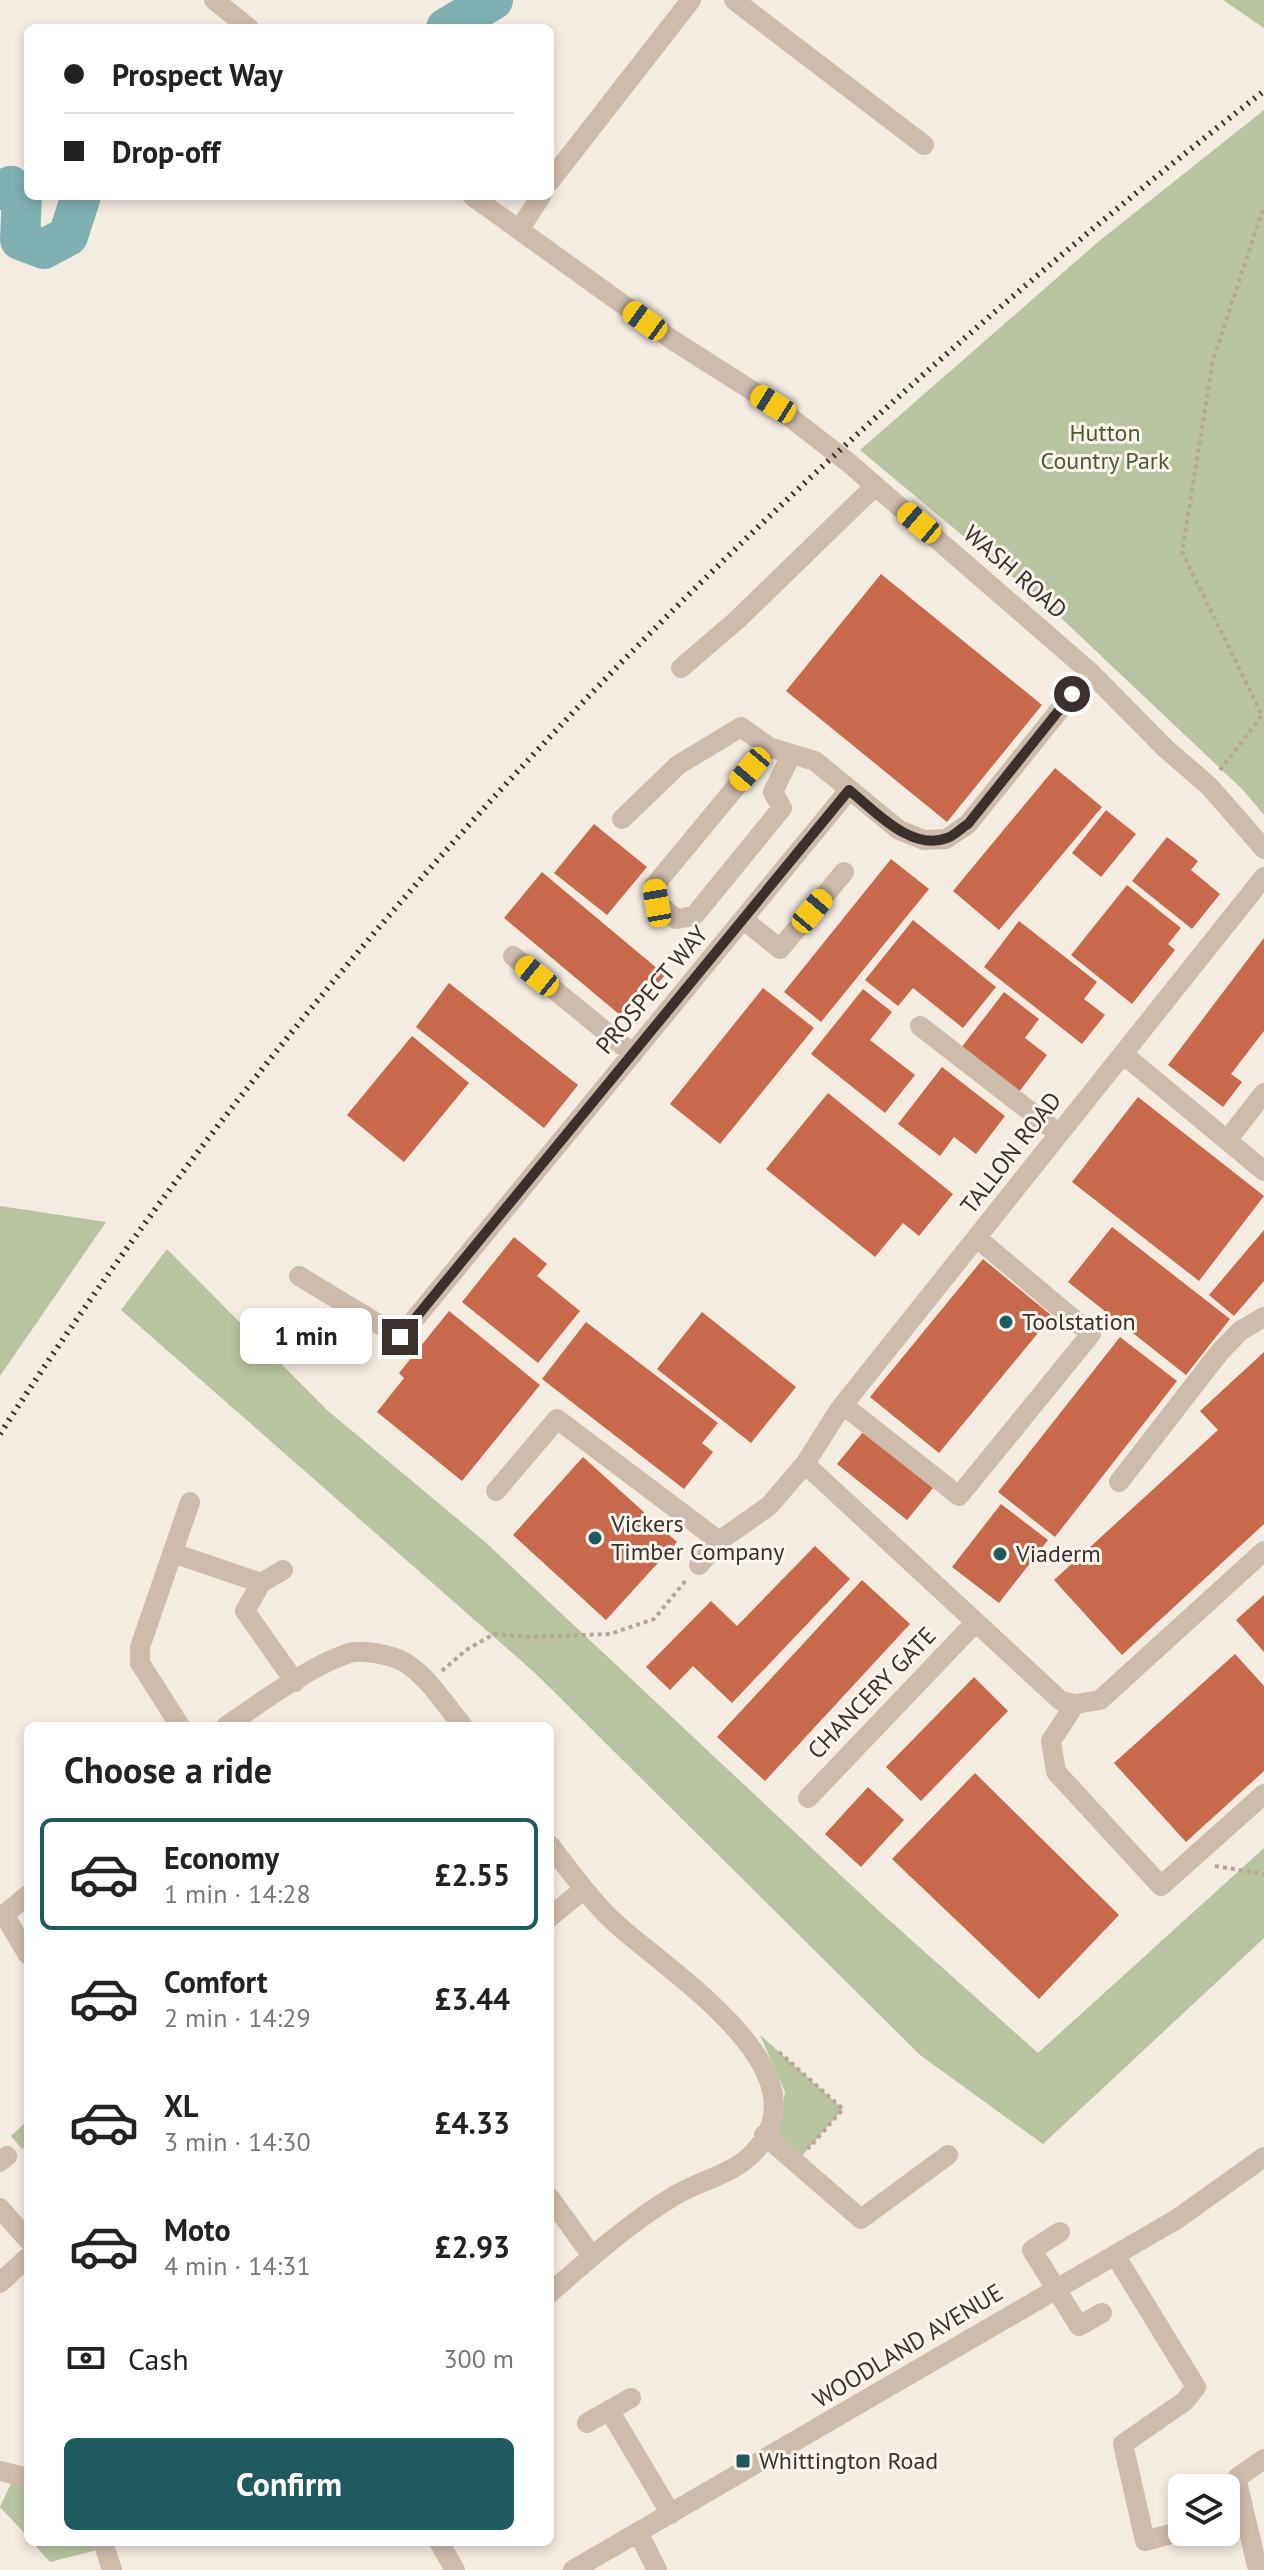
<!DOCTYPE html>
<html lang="en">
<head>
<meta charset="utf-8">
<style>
	body { margin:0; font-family:"PT Sans",sans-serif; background:#f2f2f2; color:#222; height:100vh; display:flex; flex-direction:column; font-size:30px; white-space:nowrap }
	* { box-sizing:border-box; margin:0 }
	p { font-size:26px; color:#767676 }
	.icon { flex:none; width:44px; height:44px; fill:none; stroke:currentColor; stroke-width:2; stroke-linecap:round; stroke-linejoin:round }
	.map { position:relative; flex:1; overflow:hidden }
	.drawer { position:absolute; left:24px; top:1722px; width:530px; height:824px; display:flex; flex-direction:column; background:#fff; border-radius:12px; box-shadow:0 4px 12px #0003 }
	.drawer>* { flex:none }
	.banner { position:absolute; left:24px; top:24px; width:530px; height:176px; border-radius:12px; box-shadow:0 4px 12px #0003; display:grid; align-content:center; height:176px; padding:0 40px; background:#fff }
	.tools { position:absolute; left:1168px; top:2474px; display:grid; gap:16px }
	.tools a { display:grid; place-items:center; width:72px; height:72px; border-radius:12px; background:#fff; box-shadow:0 4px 12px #0003; font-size:40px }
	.end { position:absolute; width:36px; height:36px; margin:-18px; border:10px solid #3b302b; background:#fff; box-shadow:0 0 0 4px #fff }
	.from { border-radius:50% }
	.bubble { position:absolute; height:56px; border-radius:12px; background:#fff; box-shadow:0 4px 12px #0003; font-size:26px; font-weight:700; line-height:56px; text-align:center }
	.car { position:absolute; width:24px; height:48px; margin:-24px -12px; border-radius:10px; box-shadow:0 0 6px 2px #0007; background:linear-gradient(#f5c518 24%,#345 0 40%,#f5c518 0 76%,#345 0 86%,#f5c518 0) }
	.banner b { display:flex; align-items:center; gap:28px; height:76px; font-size:30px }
	.banner b+b { border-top:2px solid #e0e0e0 }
	.banner i { width:20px; height:20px; background:#222 }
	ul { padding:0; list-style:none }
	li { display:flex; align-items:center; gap:24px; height:112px; margin:0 16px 12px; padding:0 24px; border:4px solid transparent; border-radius:12px }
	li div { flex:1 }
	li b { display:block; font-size:30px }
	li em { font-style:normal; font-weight:700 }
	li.active { border-color:#1f5a5e }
	li>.icon { width:72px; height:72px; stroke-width:1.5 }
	h2 { padding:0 40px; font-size:36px; line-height:96px }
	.pay { display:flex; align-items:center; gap:20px; height:88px; padding:0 40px; font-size:30px }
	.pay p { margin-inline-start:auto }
	.action { display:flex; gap:16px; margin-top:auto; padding:16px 40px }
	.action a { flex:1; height:92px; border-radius:12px; background:#1f5a5e; color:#fff; font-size:32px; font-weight:700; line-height:92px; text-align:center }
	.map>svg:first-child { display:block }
	.green { fill:#b8c4a0 }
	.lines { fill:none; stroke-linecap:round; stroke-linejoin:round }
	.river { stroke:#7fb0b2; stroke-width:40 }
	.building { fill:#c8694b }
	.path { stroke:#b9a596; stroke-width:4; stroke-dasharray:4 4; stroke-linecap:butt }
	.minor { stroke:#cdbbac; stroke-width:20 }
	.rail { stroke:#3b302b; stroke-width:6; stroke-dasharray:2 6; stroke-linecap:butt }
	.route { stroke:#3b302b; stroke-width:10 }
	.poi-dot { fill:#1f5a5e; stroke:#fbf5ee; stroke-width:3 }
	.labels { text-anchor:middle; stroke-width:6; stroke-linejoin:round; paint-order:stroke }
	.park-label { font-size:24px; fill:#4a5a2e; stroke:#fbf5ee }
	.street-label { font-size:24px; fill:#3b302b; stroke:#fbf5ee }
	.poi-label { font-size:24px; fill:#3b302b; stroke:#fbf5ee; text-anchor:start }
</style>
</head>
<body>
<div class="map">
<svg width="1264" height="2570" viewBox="0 0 1264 2570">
	<rect width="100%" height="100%" fill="#f4ebe1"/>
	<path class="green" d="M1223,0H1264V28Z
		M1264,110V815L1243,790L1059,616L860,450L1098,242Z
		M0,1206L106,1222L0,1376Z
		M167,1249L327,1410L484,1541L880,1912L1038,2053L1264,1848V1938L1043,2144L920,2055L535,1673L121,1310Z
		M760,2035L843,2109L801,2157L778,2137L785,2092Z
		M28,2120V2144L22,2149L11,2136Z
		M14,2477L28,2478V2537L0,2507Z
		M32,2542H103L105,2548L50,2562Z"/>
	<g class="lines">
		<path class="river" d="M446,28L493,0
			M0,190L11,186L22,196L20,240L44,249L68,236L81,196"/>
	</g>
	<path class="building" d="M881,574L1042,705L947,822L786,691Z
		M1055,768L1102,807L999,930L953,891Z
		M1106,810L1136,834L1101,877L1072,853Z
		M594,824L647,867L607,915L554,873Z
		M1167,837L1198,861L1191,870L1220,894L1192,929L1132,881Z
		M891,859L929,889L821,1022L784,992Z
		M542,872L665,975L626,1020L504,918Z
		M1127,885L1181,928L1168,944L1175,950L1132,1004L1071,955Z
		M913,920L996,987L963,1028L913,988L898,1006L865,980Z
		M1019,921L1097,982L1084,999L1105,1015L1082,1044L984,967Z
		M1264,938V1031L1231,1074L1242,1082L1223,1107L1168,1065Z
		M449,983L578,1085L544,1128L416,1027Z
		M763,988L814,1028L720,1144L670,1104Z
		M863,989L892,1012L870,1040L915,1075L885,1113L811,1054Z
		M1004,992L1039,1019L1025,1038L1047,1055L1019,1092L961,1048Z
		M412,1036L469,1083L404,1162L347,1115Z
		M942,1067L1005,1116L976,1154L954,1137L940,1156L898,1124Z
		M828,1093L953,1194L919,1236L903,1223L875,1257L766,1169Z
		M1138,1097L1264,1196L1199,1281L1072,1182Z
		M1112,1227L1230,1319L1186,1375L1068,1282Z
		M1264,1230V1281L1234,1316L1209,1295Z
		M514,1237L547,1264L537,1276L580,1311L538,1363L462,1302Z
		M983,1259L1052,1316L939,1453L870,1397Z
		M449,1311L540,1385L462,1481L377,1412L404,1378L399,1373Z
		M702,1312L796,1387L751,1443L657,1369Z
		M586,1322L718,1423L702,1443L713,1452L684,1489L542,1379Z
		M1120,1337L1177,1381L1055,1537L998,1492Z
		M1264,1352V1524L1122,1655L1054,1580L1218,1430L1200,1411Z
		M863,1432L933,1488L907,1520L837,1464Z
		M583,1457L677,1542L606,1620L513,1535Z
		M1001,1504L1048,1540L999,1603L952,1567Z
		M815,1546L850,1579L732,1703L693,1666L670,1690L646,1667L711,1601L737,1626Z
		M862,1580L910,1624L765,1781L717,1737Z
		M1264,1595V1652L1236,1620Z
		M1235,1654L1264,1686V1771L1186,1842L1114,1763Z
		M974,1677L1008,1711L921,1801L886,1767Z
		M975,1773L1119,1915L1039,1999L892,1859Z
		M868,1787L904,1820L861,1867L825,1834Z"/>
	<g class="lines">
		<path class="path" d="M1261,713L1182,552L1213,360L1264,206
			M1220,770L1264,713
			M442,1671L466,1650L494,1634L529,1637L610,1634L654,1619L687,1579
			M1215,1866L1264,1874
			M779,2052L843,2109L808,2149"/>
		<path class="minor" d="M214,0L249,28
			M734,0L924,145
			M550,181L691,0
			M472,196L671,339L773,404L849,463L1090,672L1165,748L1209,786L1264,849
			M519,230L541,196
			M681,668L737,620L875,486
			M769,747L654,886L657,903L676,919L694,916L782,808L773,792L791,755
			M622,819L678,765L741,727L769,747L815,761L899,830L924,840L946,839L968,824L1090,672
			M1264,877L839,1410L805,1464L1061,1701L1075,1704L1100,1700L1264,1551
			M744,920L780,949L844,872
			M513,956L633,1054
			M920,1026L1058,1133
			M1123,1054L1264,1171
			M1228,1139L1264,1093
			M299,1276L400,1337L849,790
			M843,1405L959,1496L1091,1334L977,1238
			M1119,1482L1219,1353L1240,1331L1264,1317
			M496,1491L557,1419L719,1541
			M173,1553L261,1583L245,1611L295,1682
			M699,1565L719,1541L769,1506L805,1464
			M261,1583L283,1570
			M1075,1704L1051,1741L1056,1772L1161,1886L1264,1794
			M180,1726L140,1663V1647L190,1502
			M226,1726C264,1701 306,1668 349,1653C363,1649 391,1655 404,1662C428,1676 445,1705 463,1726
			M808,1798L974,1624
			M550,1845C570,1871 589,1898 612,1920C662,1968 831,2070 754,2152C733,2175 700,2180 674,2196C629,2223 590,2258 550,2293
			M5,1916L28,1955
			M550,1917L584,1889
			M0,1918L28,1895
			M764,2135L861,2219L948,2155
			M0,2162L7,2156
			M550,2198L592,2256
			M0,2208L28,2240
			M1060,2232L1032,2250L1079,2326L1102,2313
			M1115,2255L1196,2387L1185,2401L1123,2444L1145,2541L1182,2531
			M0,2283L28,2257
			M609,2410L671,2514
			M587,2423L631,2398
			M0,2471L28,2478
			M638,2532L657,2570
			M103,2542L112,2570
			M439,2542L455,2570
			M573,2570L1177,2219L1264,2157
			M1258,2570L1238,2486V2477L1264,2459"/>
		<path class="rail" d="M0,1434C337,913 777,471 1264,91"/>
	</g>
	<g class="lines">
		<path class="route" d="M400,1337L849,790C874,810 911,852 947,838C954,836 961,828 968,824L1072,694"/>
	</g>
	<g class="poi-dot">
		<circle cx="1006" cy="1322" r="8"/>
		<circle cx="595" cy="1538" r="8"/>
		<circle cx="1000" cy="1554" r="8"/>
		<rect x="735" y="2453" width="16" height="16" rx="4"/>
	</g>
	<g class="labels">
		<g class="park-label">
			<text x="1105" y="441">Hutton<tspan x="1105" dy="28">Country Park</tspan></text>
		</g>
		<g class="street-label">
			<text transform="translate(1015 572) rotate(41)" y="8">WASH ROAD</text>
			<text transform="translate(652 990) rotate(-50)" y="8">PROSPECT WAY</text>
			<text transform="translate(1011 1153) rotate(-52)" y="8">TALLON ROAD</text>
			<text transform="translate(872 1693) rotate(-46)" y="8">CHANCERY GATE</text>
			<text transform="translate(908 2346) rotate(-31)" y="8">WOODLAND AVENUE</text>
		</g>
		<g class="poi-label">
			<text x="1022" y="1330">Toolstation</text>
			<text x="611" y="1532">Vickers<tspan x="611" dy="28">Timber Company</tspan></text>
			<text x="1016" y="1562">Viaderm</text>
			<text x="759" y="2469">Whittington Road</text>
		</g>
	</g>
</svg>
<div class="tools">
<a><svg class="icon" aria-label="layers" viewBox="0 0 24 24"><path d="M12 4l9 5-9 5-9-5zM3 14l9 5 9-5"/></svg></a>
</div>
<i class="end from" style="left:1072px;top:694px"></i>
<i class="end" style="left:400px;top:1337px"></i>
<div class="bubble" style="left:240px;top:1308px;width:132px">1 min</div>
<i class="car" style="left:645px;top:321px;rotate:306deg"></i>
<i class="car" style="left:773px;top:404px;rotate:302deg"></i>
<i class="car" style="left:919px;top:523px;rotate:310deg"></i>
<i class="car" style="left:750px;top:769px;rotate:220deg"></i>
<i class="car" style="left:657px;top:903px;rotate:350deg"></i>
<i class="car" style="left:812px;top:911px;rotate:40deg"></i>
<i class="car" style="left:537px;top:976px;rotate:309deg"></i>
<div class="banner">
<b><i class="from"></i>Prospect Way</b>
<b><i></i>Drop-off</b>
</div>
<section class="drawer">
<h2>Choose a ride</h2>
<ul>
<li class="active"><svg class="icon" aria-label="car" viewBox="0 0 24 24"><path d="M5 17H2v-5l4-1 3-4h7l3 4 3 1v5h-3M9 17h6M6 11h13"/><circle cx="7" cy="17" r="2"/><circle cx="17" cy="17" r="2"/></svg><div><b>Economy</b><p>1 min · 14:28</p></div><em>£2.55</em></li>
<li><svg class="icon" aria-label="car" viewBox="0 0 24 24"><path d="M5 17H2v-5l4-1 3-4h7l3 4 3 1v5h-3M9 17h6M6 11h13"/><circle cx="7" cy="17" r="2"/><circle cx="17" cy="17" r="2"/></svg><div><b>Comfort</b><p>2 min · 14:29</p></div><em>£3.44</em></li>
<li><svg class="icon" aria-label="car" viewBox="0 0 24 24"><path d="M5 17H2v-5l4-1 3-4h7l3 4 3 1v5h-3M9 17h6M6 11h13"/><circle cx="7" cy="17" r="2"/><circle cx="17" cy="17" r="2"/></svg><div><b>XL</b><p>3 min · 14:30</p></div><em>£4.33</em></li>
<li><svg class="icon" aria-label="car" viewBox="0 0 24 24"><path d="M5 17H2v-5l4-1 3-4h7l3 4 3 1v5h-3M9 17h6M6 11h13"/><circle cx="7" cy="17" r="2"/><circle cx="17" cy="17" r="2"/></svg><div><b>Moto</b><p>4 min · 14:31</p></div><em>£2.93</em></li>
</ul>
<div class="pay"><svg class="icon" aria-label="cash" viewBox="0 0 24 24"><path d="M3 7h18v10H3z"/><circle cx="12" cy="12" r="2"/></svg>Cash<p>300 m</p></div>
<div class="action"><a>Confirm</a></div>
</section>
</div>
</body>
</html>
